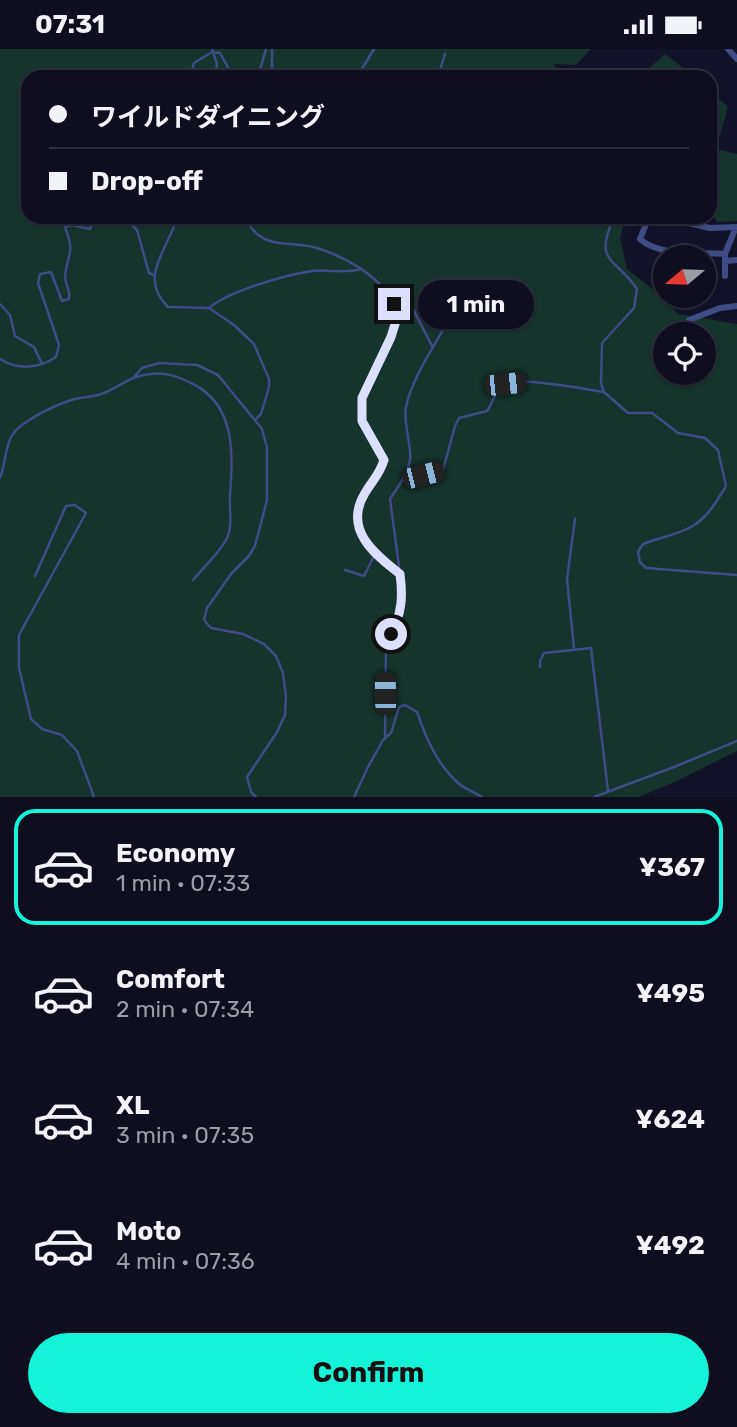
<!DOCTYPE html>
<html lang="en">
<head>
<meta charset="utf-8">
<style>
	body { margin:0; font-family:Rubik,"Noto Sans JP",sans-serif; background:#1c1c2c; color:#f1f3f6; height:100vh; display:flex; flex-direction:column; font-size:26px; white-space:nowrap }
	* { box-sizing:border-box; margin:0 }
	p { font-size:23px; color:#9b9ca4 }
	.icon { flex:none; width:38px; height:38px; fill:none; stroke:currentColor; stroke-width:2; stroke-linecap:round; stroke-linejoin:round }
	.map { position:relative; height:748px; overflow:hidden }
	.drawer { display:flex; flex-direction:column; background:#0e0e1f; flex:1 }
	.drawer>* { flex:none }
	.guide { position:absolute; left:21px; top:21px; width:696px; height:154px; border-radius:21px; box-shadow:0 2px 5px #0004,0 0 0 2px #2e2e3d; display:grid; align-content:center; height:154px; padding:0 28px; background:#0e0e1f }
	.needle { width:46px; rotate:251deg }
	.fabs { position:absolute; left:653px; top:196px; display:grid; gap:14px }
	.fabs a { display:grid; place-items:center; width:63px; height:63px; border-radius:50%; background:#0e0e1f; box-shadow:0 2px 5px #0004,0 0 0 2px #2e2e3d; font-size:35px }
	.end { position:absolute; width:32px; height:32px; margin:-16px; border:9px solid #dde0fd; background:#111; box-shadow:0 0 0 4px #111 }
	.from { border-radius:50% }
	.bubble { position:absolute; height:49px; border-radius:24px; background:#0e0e1f; box-shadow:0 2px 5px #0004,0 0 0 2px #2e2e3d; font-size:23px; font-weight:700; line-height:49px; text-align:center }
	.car { position:absolute; width:21px; height:42px; margin:-21px -10px; border-radius:9px; box-shadow:0 0 5px 2px #0007; background:linear-gradient(#222 24%,#8ab4d8 0 40%,#222 0 76%,#8ab4d8 0 86%,#222 0) }
	.guide b { display:flex; align-items:center; gap:24px; height:66px; font-size:26px }
	.guide b+b { border-top:2px solid #2e2e3d }
	.guide i { width:18px; height:18px; background:#f1f3f6 }
	ul { padding:12px 0 0; list-style:none }
	li { display:flex; align-items:center; gap:21px; height:116px; margin:0 14px 10px; padding:0 14px; border:4px solid transparent; border-radius:21px }
	li div { flex:1 }
	li b { display:block; font-size:26px }
	li em { font-style:normal; font-weight:700 }
	li.current { border-color:#14f2da }
	li>.icon { width:63px; height:63px; stroke-width:1.5 }
	.button { display:flex; gap:14px; margin-top:auto; padding:14px 28px }
	.button a { flex:1; height:80px; border-radius:42px; background:#14f2da; color:#111; font-size:28px; font-weight:700; line-height:80px; text-align:center }
	.status { display:flex; justify-content:space-between; align-items:center; height:49px; padding:0 35px; background:#0e0e1f; direction:ltr }
	.status svg { height:19px; fill:currentColor }
	.map>svg:first-child { display:block }
	.green { fill:#16332c; fill-rule:evenodd }
	.lines { fill:none; stroke-linecap:round; stroke-linejoin:round }
	.service { stroke:#404c86; stroke-width:2.5 }
	.minor { stroke:#404c86; stroke-width:6 }
	.route { stroke:#dde0fd; stroke-width:9 }
</style>
</head>
<body>
<div class="status"><b>07:31</b><svg viewBox="0 0 49 12"><path d="M0 12V9h3v3zM5 12V6h3v6zM10 12V3h3v9zM15 12V0h3v12zM26 1h20v11H26zM47 4h2v5h-2z"/></svg></div>
<div class="map">
<svg width="737" height="748" viewBox="0 0 737 748">
	<rect width="100%" height="100%" fill="#121329"/>
	<path class="green" d="M0,0H591L576,16L554,15L560,28H28V168H626L620,189L627,220L658,244L678,265L737,275V702L677,732L639,748H0ZM665,285H704V324H665Z
		M665,5L695,28H639Z
		M711,42L728,58L716,100L737,105V172L717,173L711,164Z"/>
	<g class="lines">
		<path class="service" d="M212,0L217,15L215,28
			M190,28L194,14L212,3L220,4L229,20L230,28
			M258,28L266,0
			M272,28V0
			M357,28L374,0
			M438,28L445,5
			M123,168L137,181L149,224L154,226
			M177,168C169,200 137,227 168,258L209,259L234,276L254,295L269,330V338L261,365L255,371
			M246,168C259,204 292,190 320,200C344,208 376,225 390,248C411,279 373,318 363,347C361,353 362,362 362,368C363,382 378,399 384,411C380,425 373,432 365,444C343,480 374,505 400,525
			M614,168C593,215 615,207 637,240L634,259L602,294L601,335L604,343L628,364H652L678,384L705,389L718,401L726,437C719,448 713,460 703,469C687,485 663,487 643,495L638,503L640,513L646,519L737,526
			M389,245L410,254L433,299
			M0,255L10,266L15,287L34,298L42,315
			M209,259C229,242 285,226 312,222C328,220 345,225 361,220
			M0,310C18,321 38,320 56,308L59,296L38,234L40,225L51,223L62,252L69,250C71,241 65,236 65,228C67,202 76,208 65,178L72,176L90,180L92,174L89,168
			M134,328L142,319L159,314L197,316L218,326L262,380L267,399V451L255,497L249,507L231,525L207,559L204,571L211,579L243,585L264,595L276,607L283,624L286,648L285,666L277,683L247,728L251,743L256,748
			M0,429C5,417 5,400 11,388C20,372 57,355 75,350C83,348 93,348 101,345C120,339 127,327 150,325C165,323 177,327 191,334C236,355 233,404 230,446C229,460 233,476 227,489C221,502 203,519 193,531
			M403,432L443,421L455,377L459,369L487,362C493,354 496,339 505,335C523,328 583,340 604,343
			M345,521L364,527L375,505
			M35,527L66,457L75,456L86,464L19,586V619L31,670L42,680L62,686L77,702L94,748
			M574,599L567,530L575,470
			M540,618V612L544,604L591,599L608,742
			M385,690L386,594L400,569L403,547L390,450C398,438 407,426 410,411C412,398 403,375 406,358C412,325 449,274 466,243
			M354,748L368,718L383,691L391,684L399,658L405,656L417,663C426,689 437,715 458,734C465,740 474,743 482,748
			M594,748L674,718L737,692"/>
		<path class="minor" d="M728,0L737,10
			M649,168L640,190C660,208 698,203 725,205
			M661,168L710,179L737,178
			M725,212L737,211
			M725,227V205L736,178
			M689,271L720,259L737,257"/>
	</g>
	<g class="lines">
		<path class="route" d="M391,585C402,564 403,548 400,525C374,505 343,480 365,444C372,432 380,425 384,411L362,372V349L391,288L396,272L394,255"/>
	</g>
</svg>
<div class="fabs">
<a><svg class="needle" viewBox="-14 -14 28 28"><path d="M0-13l5 13h-10z" fill="#e53935"/><path d="M0 13l5-13h-10z" fill="#9b9ca4"/></svg></a>
<a><svg class="icon" aria-label="locate" viewBox="0 0 24 24"><circle cx="12" cy="12" r="6"/><path d="M12 2v4M12 18v4M2 12h4M18 12h4"/></svg></a>
</div>
<i class="end from" style="left:391px;top:585px"></i>
<i class="end" style="left:394px;top:255px"></i>
<div class="bubble" style="left:418px;top:231px;width:116px">1 min</div>
<i class="car" style="left:505px;top:335px;rotate:84deg"></i>
<i class="car" style="left:423px;top:426px;rotate:76deg"></i>
<i class="car" style="left:385px;top:644px;rotate:359deg"></i>
<div class="guide">
<b><i class="from"></i>ワイルドダイニング</b>
<b><i></i>Drop-off</b>
</div>
</div>
<section class="drawer">
<ul>
<li class="current"><svg class="icon" aria-label="car" viewBox="0 0 24 24"><path d="M5 17H2v-5l4-1 3-4h7l3 4 3 1v5h-3M9 17h6M6 11h13"/><circle cx="7" cy="17" r="2"/><circle cx="17" cy="17" r="2"/></svg><div><b>Economy</b><p>1 min · 07:33</p></div><em>¥367</em></li>
<li><svg class="icon" aria-label="car" viewBox="0 0 24 24"><path d="M5 17H2v-5l4-1 3-4h7l3 4 3 1v5h-3M9 17h6M6 11h13"/><circle cx="7" cy="17" r="2"/><circle cx="17" cy="17" r="2"/></svg><div><b>Comfort</b><p>2 min · 07:34</p></div><em>¥495</em></li>
<li><svg class="icon" aria-label="car" viewBox="0 0 24 24"><path d="M5 17H2v-5l4-1 3-4h7l3 4 3 1v5h-3M9 17h6M6 11h13"/><circle cx="7" cy="17" r="2"/><circle cx="17" cy="17" r="2"/></svg><div><b>XL</b><p>3 min · 07:35</p></div><em>¥624</em></li>
<li><svg class="icon" aria-label="car" viewBox="0 0 24 24"><path d="M5 17H2v-5l4-1 3-4h7l3 4 3 1v5h-3M9 17h6M6 11h13"/><circle cx="7" cy="17" r="2"/><circle cx="17" cy="17" r="2"/></svg><div><b>Moto</b><p>4 min · 07:36</p></div><em>¥492</em></li>
</ul>
<div class="button"><a>Confirm</a></div>
</section>
</body>
</html>
